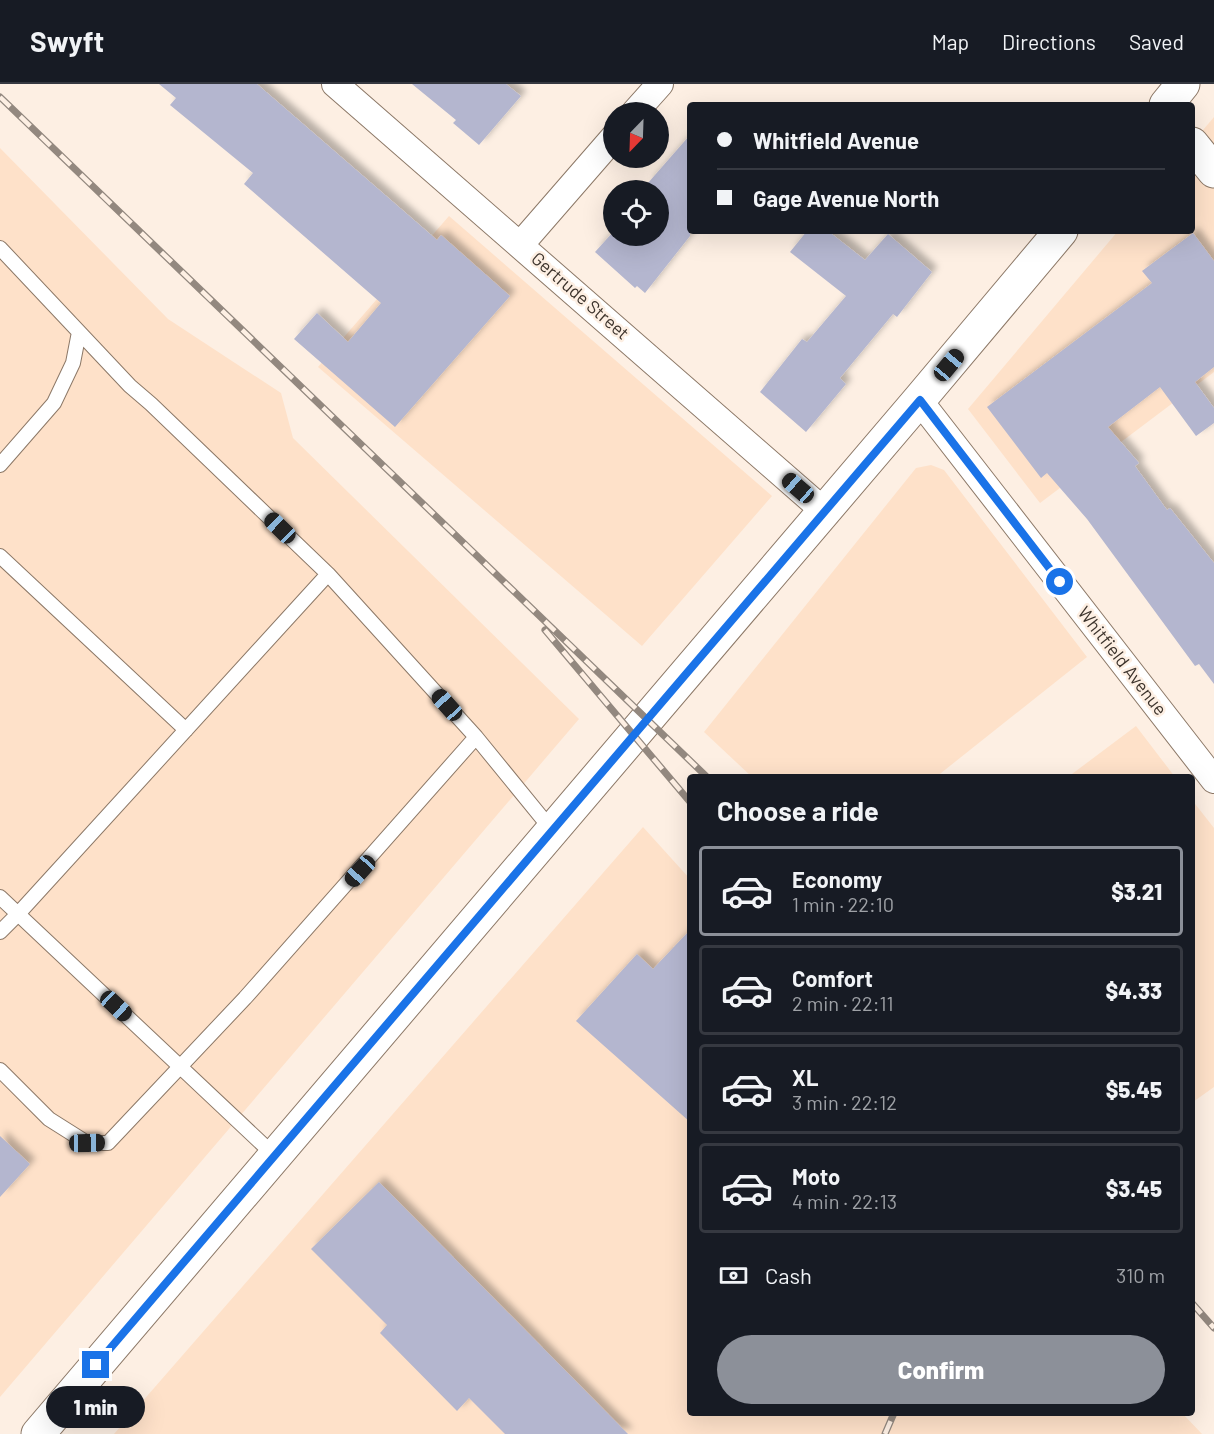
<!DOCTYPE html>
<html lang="en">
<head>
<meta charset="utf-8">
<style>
	body { margin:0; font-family:Barlow,sans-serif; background:#242831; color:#f1f3f6; height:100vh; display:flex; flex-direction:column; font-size:22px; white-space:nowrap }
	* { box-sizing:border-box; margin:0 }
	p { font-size:20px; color:#9ea1a6 }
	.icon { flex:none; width:33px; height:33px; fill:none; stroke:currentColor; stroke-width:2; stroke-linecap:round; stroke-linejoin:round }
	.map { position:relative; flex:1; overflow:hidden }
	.details { position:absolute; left:687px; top:690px; width:508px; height:642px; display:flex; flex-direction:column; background:#171b24; border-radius:6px; box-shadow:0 6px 24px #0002 }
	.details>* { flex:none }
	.hud { position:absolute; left:687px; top:18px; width:508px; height:132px; border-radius:6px; box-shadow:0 6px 24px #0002; display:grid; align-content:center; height:132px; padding:0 30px; background:#171b24 }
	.needle { width:39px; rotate:203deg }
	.controls { position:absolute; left:603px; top:18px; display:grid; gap:12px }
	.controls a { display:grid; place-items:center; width:66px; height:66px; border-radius:50%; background:#171b24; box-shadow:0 6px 24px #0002; font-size:30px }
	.end { position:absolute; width:27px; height:27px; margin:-14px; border:8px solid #1a73e8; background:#fff; box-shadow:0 0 0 3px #fff }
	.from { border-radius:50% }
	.bubble { position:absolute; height:42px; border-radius:21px; background:#171b24; box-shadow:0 6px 24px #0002; font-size:20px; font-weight:800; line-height:42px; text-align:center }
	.car { position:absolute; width:18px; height:36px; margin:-18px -9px; border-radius:8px; box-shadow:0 0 4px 2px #0007; background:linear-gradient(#222 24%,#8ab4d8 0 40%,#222 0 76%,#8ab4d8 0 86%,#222 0) }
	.hud b { display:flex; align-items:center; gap:21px; height:57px; font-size:22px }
	.hud b+b { border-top:2px solid #363941 }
	.hud i { width:15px; height:15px; background:#f1f3f6 }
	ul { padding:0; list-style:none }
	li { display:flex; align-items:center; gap:18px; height:90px; margin:0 12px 9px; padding:0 18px; border:3px solid #363941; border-radius:6px }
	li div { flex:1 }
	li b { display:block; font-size:22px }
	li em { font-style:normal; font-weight:800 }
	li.current { border-color:#8c9099 }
	li>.icon { width:54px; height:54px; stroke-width:1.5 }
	h2 { padding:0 30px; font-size:27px; line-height:72px }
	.pay { display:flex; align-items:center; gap:15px; height:66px; padding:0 30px; font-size:22px }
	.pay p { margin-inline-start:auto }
	.cta { display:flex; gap:12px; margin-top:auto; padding:12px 30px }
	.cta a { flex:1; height:69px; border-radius:36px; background:#8c9099; color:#fff; font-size:24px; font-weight:800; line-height:69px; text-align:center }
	header { display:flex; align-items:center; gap:36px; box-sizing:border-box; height:84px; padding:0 30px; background:#171b24; border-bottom:2px solid #363941 }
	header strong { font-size:28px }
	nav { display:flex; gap:33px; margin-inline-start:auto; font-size:21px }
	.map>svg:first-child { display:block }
	.built { fill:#fee1c9 }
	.building { fill:#b4b6cf; filter:url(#shadow) }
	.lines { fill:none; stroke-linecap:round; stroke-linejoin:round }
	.lane-casing { stroke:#8c7867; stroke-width:16 }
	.street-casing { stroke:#8c7867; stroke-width:28 }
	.secondary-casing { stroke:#8c7867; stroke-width:35 }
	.lane { stroke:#fff; stroke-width:14 }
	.street { stroke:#fff; stroke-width:26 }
	.secondary { stroke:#fff; stroke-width:33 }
	.rail-casing { stroke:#93887f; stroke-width:7 }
	.rail { stroke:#fdefe3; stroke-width:4.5; stroke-dasharray:14; stroke-linecap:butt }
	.route { stroke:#1a73e8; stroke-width:8 }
	.labels { text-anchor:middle; stroke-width:5; stroke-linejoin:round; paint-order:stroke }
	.street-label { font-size:18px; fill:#3c332c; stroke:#fdefe3 }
</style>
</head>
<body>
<header>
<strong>Swyft</strong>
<nav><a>Map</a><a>Directions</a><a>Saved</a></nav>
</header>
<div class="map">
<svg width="1214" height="1350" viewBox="0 0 1214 1350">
	<defs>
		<filter id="shadow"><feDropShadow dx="5.5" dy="-5.5" stdDeviation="3" flood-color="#0004"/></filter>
	</defs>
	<rect width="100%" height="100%" fill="#fdefe3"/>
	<path class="built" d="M1214,33V288L1040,419L968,325L1118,147H1192L1193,58Z
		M0,64L168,235L281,309L293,354L579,635L0,1313Z
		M449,132L772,412L642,562L318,283Z
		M931,381L944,386L1087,573L936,693H752L704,648L916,384Z
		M1136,642L1175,693H1068Z
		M1192,716L1214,744V1003L1193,1018Z
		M643,743L690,795V1329H1182L1202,1350H114Z"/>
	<path class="building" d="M159,0H257L437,156L441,151L510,212L395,343L294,255L317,229L348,258L381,219L244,100L253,89L170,21L176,14Z
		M412,0H506L521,12L479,61L453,39L456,36Z
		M690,51V152L645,209L637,202L635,204L595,168L614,147V152H658V106H649L652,103L648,99Z
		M807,147H828L865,176L888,150L932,188L897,233L893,230L840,294L846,300L806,348L760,308L802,255L807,258L846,212L790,168Z
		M1193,149L1214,177V283L1195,298L1214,324V339L1196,352L1160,303L1108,343L1139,379L1135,382L1167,426L1170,424L1214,479V600L1199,580L1195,582L1087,435L1047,389L1041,394L987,323L1152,199L1142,187Z
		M690,846V1038L576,937L637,870L653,885Z
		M0,1052L30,1080L0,1113Z
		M379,1098L628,1350H505L469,1314L457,1327L380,1249L387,1241L311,1165Z"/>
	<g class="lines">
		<defs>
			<path id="lane" d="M0,164L130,302L151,320L328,490L18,830L274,1071
				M0,381L54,319L73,279L79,248
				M0,472L186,646
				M328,490L476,653
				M0,813L18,830L0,848
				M0,986L49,1035L87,1059H108L245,914L476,653L551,745"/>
			<path id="street" d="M335,0L823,426
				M635,28L660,0
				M521,160L614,53
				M919,316L1214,696"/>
			<path id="secondary" d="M1166,21L1183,0
				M1192,60L1214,87
				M38,1350L919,316L1061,147"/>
		</defs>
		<use href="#lane" class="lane-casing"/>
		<use href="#street" class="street-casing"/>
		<use href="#secondary" class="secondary-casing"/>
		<use href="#lane" class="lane"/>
		<use href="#street" class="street"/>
		<use href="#secondary" class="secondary"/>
		<defs>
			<path id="rail" d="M0,13L707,693
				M545,546L690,718
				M1192,1219L1214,1244
				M885,1350L894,1329"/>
		</defs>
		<use href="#rail" class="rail-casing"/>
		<use href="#rail" class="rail"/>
	</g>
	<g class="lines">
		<path class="route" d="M96,1281L920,316L1060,498"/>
	</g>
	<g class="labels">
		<g class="street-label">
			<text transform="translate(580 212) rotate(41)" y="6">Gertrude Street</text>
			<text transform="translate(1122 577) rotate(52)" y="6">Whitfield Avenue</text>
		</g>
	</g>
</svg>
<div class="controls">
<a><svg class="needle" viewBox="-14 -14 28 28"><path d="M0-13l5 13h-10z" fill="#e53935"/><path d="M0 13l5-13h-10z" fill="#9ea1a6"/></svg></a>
<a><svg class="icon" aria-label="locate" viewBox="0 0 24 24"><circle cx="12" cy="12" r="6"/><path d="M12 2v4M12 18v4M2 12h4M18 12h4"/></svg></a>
</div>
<i class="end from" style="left:1060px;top:498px"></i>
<i class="end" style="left:96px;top:1281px"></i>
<div class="bubble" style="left:46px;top:1302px;width:99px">1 min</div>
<i class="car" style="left:949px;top:281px;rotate:40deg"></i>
<i class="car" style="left:798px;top:404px;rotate:311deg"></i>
<i class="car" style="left:280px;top:444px;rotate:314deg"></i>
<i class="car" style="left:447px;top:621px;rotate:318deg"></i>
<i class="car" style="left:360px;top:787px;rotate:222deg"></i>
<i class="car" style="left:116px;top:922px;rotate:133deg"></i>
<i class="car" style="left:87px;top:1059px;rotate:89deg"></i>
<div class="hud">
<b><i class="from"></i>Whitfield Avenue</b>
<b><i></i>Gage Avenue North</b>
</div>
<section class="details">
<h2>Choose a ride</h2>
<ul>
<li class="current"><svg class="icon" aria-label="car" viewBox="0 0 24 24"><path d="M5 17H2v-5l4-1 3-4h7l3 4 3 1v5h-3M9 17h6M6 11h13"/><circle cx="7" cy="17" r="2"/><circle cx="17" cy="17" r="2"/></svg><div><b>Economy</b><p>1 min · 22:10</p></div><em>$3.21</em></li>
<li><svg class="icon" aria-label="car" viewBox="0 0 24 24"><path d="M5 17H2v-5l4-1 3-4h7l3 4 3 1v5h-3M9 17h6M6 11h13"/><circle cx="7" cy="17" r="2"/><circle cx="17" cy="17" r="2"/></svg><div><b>Comfort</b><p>2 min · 22:11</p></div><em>$4.33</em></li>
<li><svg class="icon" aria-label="car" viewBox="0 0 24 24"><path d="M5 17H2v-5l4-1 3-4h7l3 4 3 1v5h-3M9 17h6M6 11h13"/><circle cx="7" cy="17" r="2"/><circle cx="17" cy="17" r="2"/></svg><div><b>XL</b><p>3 min · 22:12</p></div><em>$5.45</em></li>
<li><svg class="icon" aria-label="car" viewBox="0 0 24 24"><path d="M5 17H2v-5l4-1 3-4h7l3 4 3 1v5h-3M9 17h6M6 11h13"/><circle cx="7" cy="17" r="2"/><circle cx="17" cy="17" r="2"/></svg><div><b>Moto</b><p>4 min · 22:13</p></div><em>$3.45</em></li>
</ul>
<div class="pay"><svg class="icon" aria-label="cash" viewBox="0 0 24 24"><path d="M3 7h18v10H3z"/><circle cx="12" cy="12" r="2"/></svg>Cash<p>310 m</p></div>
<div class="cta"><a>Confirm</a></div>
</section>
</div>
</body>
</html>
